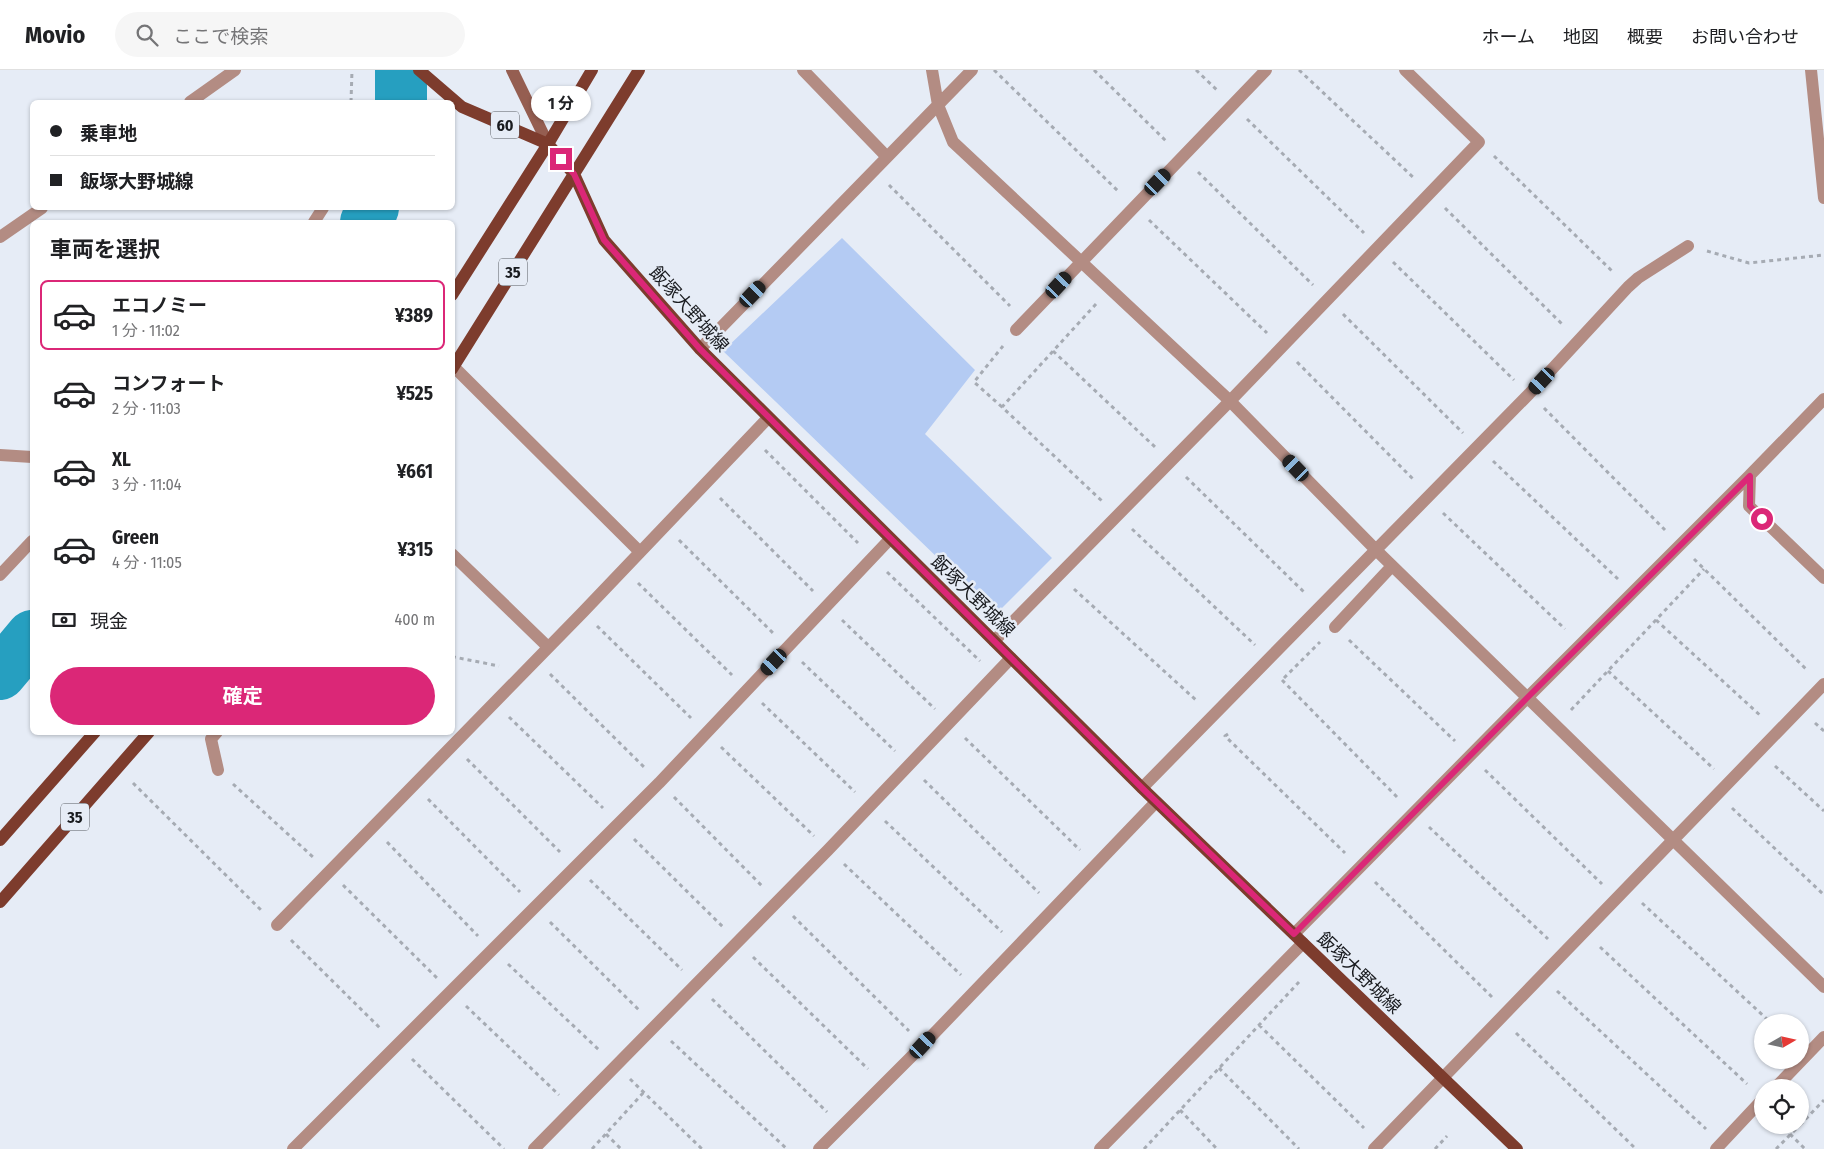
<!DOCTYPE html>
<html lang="ja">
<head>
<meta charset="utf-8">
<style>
	body { margin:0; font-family:"Fira Sans Condensed","Noto Sans JP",sans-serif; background:#f6f6f6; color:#202124; height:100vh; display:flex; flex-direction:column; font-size:19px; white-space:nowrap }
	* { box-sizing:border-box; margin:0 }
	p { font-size:16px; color:#757577 }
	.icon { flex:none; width:28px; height:28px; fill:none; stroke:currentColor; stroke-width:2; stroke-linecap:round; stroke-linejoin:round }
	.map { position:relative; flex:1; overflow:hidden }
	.sheet { position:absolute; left:30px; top:150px; width:425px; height:515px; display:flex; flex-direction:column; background:#fff; border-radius:8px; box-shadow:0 1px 4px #0004 }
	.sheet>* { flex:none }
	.hud { position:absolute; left:30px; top:30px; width:425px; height:110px; border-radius:8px; box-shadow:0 1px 4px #0004; display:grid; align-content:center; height:110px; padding:0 20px; background:#fff }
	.needle { width:32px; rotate:81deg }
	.controls { position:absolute; left:1754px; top:944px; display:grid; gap:10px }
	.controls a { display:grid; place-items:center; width:55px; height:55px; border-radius:50%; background:#fff; box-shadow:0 1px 4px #0004; font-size:25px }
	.end { position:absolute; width:22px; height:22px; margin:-11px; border:6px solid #db2777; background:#fff; box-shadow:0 0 0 2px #fff }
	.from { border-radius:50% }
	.bubble { position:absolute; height:35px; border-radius:18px; background:#fff; box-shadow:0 1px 4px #0004; font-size:16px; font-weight:700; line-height:35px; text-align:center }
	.car { position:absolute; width:15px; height:30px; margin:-15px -8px; border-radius:6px; box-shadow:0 0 4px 1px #0007; background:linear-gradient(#222 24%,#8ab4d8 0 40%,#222 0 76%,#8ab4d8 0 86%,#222 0) }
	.hud b { display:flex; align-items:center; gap:18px; height:48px; font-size:19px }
	.hud b+b { border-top:1px solid #e0e0e0 }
	.hud i { width:12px; height:12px; background:#202124 }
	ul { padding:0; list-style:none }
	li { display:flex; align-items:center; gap:15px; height:70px; margin:0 10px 8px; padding:0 10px; border:2px solid transparent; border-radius:8px }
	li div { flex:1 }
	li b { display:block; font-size:19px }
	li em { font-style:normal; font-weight:700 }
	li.selected { border-color:#db2777 }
	li>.icon { width:45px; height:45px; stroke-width:1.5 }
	h2 { padding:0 20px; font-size:22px; line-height:60px }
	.pay { display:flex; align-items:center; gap:12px; height:55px; padding:0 20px; font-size:19px }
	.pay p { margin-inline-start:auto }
	.cta { display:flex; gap:10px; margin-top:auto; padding:10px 20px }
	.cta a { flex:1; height:58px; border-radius:30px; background:#db2777; color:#fff; font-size:20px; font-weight:700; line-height:58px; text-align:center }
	header { display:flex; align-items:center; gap:30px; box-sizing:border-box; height:70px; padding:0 25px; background:#fff; border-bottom:1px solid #e0e0e0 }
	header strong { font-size:24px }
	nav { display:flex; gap:28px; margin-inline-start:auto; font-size:18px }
	.search { width:350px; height:45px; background:#f6f6f6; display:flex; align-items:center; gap:12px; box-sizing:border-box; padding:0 18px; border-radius:28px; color:#757577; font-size:19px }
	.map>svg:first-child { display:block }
	.green { fill:#b4cbf3 }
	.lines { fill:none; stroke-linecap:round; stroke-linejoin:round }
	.river { stroke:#269fc0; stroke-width:52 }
	.path { stroke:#a6abb3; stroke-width:3; stroke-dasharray:4 4; stroke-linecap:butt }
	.lane { stroke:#b38c83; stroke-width:12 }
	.street { stroke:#b38c83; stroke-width:12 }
	.secondary { stroke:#955e51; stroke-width:12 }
	.primary { stroke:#7d3c2d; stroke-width:12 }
	.route { stroke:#db2777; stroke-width:6 }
	.labels { text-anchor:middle; stroke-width:5; stroke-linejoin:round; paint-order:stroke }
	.shield { fill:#e6ecf6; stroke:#565a60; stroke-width:1 }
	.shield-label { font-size:16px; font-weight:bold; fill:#191b1f }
	.street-label { font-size:18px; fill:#191b1f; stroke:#e6ecf6 }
</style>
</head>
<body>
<header>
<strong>Movio</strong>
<div class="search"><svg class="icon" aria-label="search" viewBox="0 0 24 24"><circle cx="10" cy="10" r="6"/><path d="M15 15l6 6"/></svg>ここで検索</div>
<nav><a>ホーム</a><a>地図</a><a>概要</a><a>お問い合わせ</a></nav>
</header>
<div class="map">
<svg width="1824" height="1079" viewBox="0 0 1824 1079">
	<rect width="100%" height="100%" fill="#e6ecf6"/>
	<path class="green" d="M842,168L975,300L925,364L1052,488L996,544L723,281Z"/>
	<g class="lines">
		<path class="river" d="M401,0V32
			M366,152L373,138
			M0,604L32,566"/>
		<path class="path" d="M994,0L1119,122
			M1094,0L1167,72
			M1196,0L1217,20
			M1299,0L1415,109
			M351,32L352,0
			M1247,49L1364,163
			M1494,86L1613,202
			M1198,102L1313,215
			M889,115L1010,236
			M1445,138L1563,255
			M1149,150L1267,263
			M1707,181L1749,193L1824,185
			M1393,192L1514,310
			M1096,234L1002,337L1102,431
			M1343,244L1463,363
			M1053,281L1155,377
			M1297,292L1414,410
			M1002,337L974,312L1003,276
			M1544,338L1665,460
			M765,380L858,473
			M1493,391L1618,509
			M1186,407L1305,523
			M720,428L813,521
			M1443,443L1565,559
			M1132,459L1255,575
			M679,470L773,563
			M1694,489L1807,600
			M887,502L980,591
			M638,513L732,605
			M1074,519L1197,631
			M842,550L935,639
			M1656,550L1762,647
			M597,556L691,648
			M1349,570L1455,671
			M452,586L454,587L499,596
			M802,592L895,681
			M1608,601L1714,699
			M550,604L645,698
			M1284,608L1320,572
			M1282,610L1399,729
			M762,633L855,722
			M1571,640L1704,499
			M509,647L603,738
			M1815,653L1824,661
			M1228,664L1225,666L1345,783
			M965,668L1080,780
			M721,677L814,766
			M467,689L560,782
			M1775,696L1824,741
			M1485,700L1602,814
			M924,710L1039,823
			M133,713L262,841
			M233,714L313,787
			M674,727L763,817
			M428,729L520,822
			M1732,738L1824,825
			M885,751L1002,862
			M1429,757L1548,869
			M634,769L724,858
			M387,772L478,866
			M844,794L961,905
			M590,810L682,900
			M1375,812L1492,927
			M343,815L437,908
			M1642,833L1770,952
			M793,846L909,961
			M550,852L641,942
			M291,870L382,960
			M1600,877L1747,1014
			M753,887L868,999
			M508,894L600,981
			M1557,921L1706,1059
			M712,929L827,1042
			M466,936L559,1025
			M1259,955L1364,1058
			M1516,963L1636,1079
			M671,971L787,1079
			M412,989L504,1079
			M1219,998L1299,1079
			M630,1009L702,1079
			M1180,1040L1217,1079
			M1800,1055L1824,1030
			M606,1064L621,1079
			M1790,1064L1805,1079
			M592,1079L644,1022
			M1144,1079L1299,912
			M1435,1079L1447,1066
			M1776,1079L1800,1055"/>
		<path class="lane" d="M314,152L323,138
			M0,505L32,471
			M534,1079L828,780L1011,588
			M819,1079L923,975L1156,732
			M1100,1079L1303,873"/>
		<path class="street" d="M803,0L887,87
			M932,0L938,35L953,72L1230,331L1376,480L1824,917
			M1811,0L1824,128
			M190,32L235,0
			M0,167L42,138
			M1016,260L1266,0
			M700,279L972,0
			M454,297L640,482
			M1824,329L1750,405L1749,436L1824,508
			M0,385L32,387
			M452,484L548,577
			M1335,557L1392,496
			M994,571L1230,331L1479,72L1405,0
			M217,662L211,669L218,700
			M1142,718L1529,324L1628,217L1638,208L1688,176
			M277,855L583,542L768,348
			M1294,864L1527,628L1750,405
			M1775,1018L1824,967
			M293,1079L659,713L890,469
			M1374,1079L1824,614
			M1716,1079L1762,1030"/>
		<path class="secondary" d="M512,0L548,74"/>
		<path class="primary" d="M419,0L462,37L548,74L574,104L604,170L700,279L1142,718L1517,1079
			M452,225L548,74L592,0
			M452,299L639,0
			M0,770L95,662
			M0,832L149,662"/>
	</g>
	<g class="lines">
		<path class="route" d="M561,89L574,104L604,170L700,279L1142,718L1294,864L1527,628L1750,406V436L1762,449"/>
	</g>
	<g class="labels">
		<g class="shield">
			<rect x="491" y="41.5" width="28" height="27" rx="4"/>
			<rect x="499" y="188.5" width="28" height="27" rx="4"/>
			<rect x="61" y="733.5" width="28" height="27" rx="4"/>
		</g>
		<g class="shield-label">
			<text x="505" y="61">60</text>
			<text x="513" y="208">35</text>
			<text x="75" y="753">35</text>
		</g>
		<g class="street-label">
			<text transform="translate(689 239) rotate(48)" y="6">飯塚大野城線</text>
			<text transform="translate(973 526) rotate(44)" y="6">飯塚大野城線</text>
			<text transform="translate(1359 903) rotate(44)" y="6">飯塚大野城線</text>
		</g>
	</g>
</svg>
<div class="controls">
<a><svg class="needle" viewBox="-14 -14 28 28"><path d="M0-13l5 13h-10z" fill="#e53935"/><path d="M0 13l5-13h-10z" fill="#757577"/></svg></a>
<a><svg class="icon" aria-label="locate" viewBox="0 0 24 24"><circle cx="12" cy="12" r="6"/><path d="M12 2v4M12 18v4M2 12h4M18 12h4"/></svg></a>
</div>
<i class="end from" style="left:1762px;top:449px"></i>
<i class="end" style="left:561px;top:89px"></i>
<div class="bubble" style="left:531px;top:16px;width:60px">1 分</div>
<i class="car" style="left:1158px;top:112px;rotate:44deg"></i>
<i class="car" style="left:1059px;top:215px;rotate:43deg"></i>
<i class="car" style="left:753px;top:224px;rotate:44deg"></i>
<i class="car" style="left:1542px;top:311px;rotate:223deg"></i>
<i class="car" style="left:1296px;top:398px;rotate:316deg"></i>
<i class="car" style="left:774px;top:592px;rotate:223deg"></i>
<i class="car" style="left:923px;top:975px;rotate:43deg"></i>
<div class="hud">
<b><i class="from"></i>乗車地</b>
<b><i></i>飯塚大野城線</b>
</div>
<section class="sheet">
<h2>車両を選択</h2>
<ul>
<li class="selected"><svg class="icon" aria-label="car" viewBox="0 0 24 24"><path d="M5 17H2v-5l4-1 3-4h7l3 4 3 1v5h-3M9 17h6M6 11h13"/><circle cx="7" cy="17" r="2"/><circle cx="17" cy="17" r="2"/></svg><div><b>エコノミー</b><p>1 分 · 11:02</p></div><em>¥389</em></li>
<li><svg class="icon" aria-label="car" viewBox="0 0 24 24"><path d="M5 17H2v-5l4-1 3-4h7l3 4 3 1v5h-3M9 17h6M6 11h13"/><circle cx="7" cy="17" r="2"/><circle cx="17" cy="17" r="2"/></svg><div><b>コンフォート</b><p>2 分 · 11:03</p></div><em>¥525</em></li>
<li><svg class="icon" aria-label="car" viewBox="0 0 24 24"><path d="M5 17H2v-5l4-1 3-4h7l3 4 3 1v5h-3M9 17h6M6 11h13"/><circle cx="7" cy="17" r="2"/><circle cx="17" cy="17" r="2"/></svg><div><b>XL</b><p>3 分 · 11:04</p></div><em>¥661</em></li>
<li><svg class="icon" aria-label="car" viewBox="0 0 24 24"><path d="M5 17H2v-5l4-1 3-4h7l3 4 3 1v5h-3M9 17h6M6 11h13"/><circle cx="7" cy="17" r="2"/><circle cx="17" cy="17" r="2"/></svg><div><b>Green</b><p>4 分 · 11:05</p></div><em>¥315</em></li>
</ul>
<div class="pay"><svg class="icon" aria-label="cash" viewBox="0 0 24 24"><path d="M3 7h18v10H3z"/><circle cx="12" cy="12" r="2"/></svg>現金<p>400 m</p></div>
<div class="cta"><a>確定</a></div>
</section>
</div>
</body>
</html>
